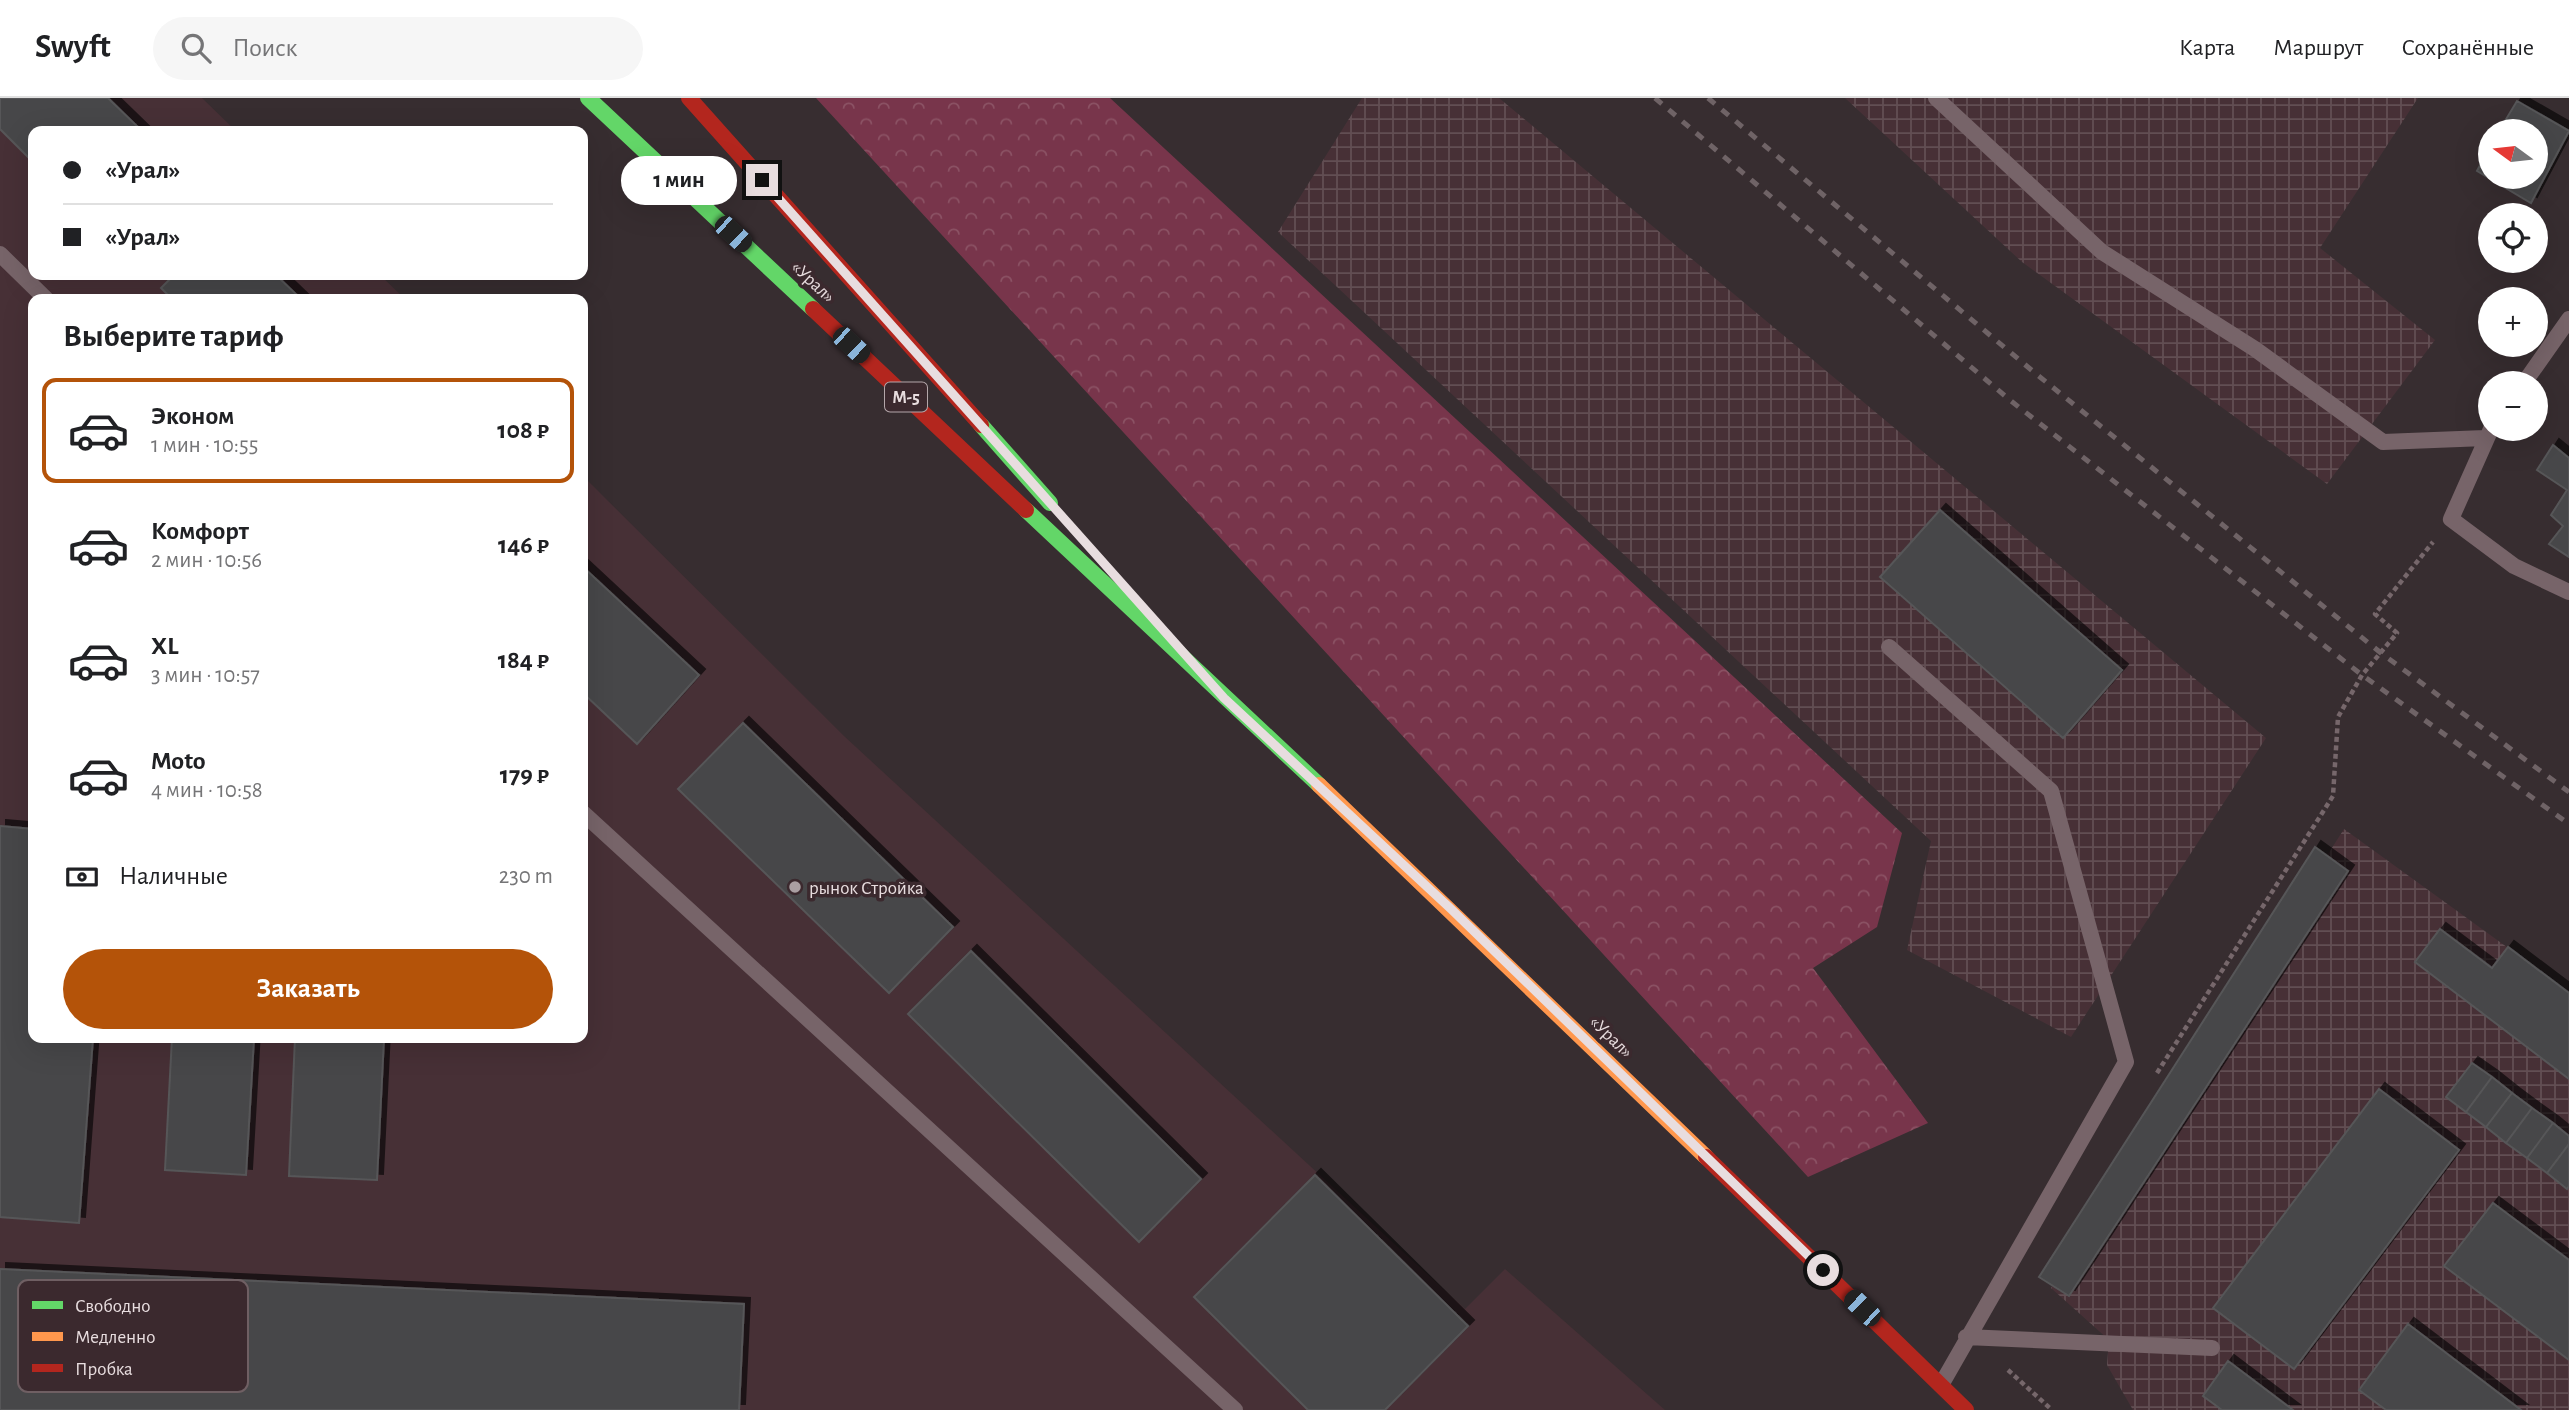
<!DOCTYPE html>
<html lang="ru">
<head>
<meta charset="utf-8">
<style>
	body { margin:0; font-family:"Alegreya Sans",sans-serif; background:#f6f6f6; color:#202124; height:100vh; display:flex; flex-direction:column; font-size:26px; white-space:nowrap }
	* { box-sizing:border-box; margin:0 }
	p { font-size:23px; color:#757577 }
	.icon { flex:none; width:38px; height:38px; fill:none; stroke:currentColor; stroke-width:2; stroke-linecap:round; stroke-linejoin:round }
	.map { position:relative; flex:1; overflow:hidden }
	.details { position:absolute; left:28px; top:196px; width:560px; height:749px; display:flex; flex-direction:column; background:#fff; border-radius:14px; box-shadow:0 7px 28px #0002 }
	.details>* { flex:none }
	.banner { position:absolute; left:28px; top:28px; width:560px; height:154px; border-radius:14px; box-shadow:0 7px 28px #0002; display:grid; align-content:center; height:154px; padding:0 35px; background:#fff }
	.needle { width:46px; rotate:285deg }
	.fabs { position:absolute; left:2478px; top:21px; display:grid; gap:14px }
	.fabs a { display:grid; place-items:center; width:70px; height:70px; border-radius:50%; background:#fff; box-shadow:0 7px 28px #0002; font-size:35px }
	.end { position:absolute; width:32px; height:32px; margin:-16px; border:9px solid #e8dddf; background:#111; box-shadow:0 0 0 4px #111 }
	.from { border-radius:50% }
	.bubble { position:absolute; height:49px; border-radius:24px; background:#fff; box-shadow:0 7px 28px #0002; font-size:23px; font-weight:700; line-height:49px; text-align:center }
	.car { position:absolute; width:21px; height:42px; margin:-21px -10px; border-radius:9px; box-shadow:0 0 5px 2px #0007; background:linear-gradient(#222 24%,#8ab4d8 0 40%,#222 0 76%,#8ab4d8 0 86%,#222 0) }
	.banner b { display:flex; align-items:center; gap:24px; height:66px; font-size:26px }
	.banner b+b { border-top:2px solid #e0e0e0 }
	.banner i { width:18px; height:18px; background:#202124 }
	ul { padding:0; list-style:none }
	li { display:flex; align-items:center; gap:21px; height:105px; margin:0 14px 10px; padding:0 21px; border:4px solid transparent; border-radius:14px }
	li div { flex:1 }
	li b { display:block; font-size:26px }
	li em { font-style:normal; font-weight:700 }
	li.current { border-color:#b45309 }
	li>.icon { width:63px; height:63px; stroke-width:1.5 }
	h2 { padding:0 35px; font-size:32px; line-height:84px }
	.pay { display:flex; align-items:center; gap:18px; height:77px; padding:0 35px; font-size:26px }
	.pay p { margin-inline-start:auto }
	.primary-button { display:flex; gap:14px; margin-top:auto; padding:14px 35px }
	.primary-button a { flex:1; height:80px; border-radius:42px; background:#b45309; color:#fff; font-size:28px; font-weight:700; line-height:80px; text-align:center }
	header { display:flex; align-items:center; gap:42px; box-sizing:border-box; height:98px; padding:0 35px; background:#fff; border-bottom:2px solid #e0e0e0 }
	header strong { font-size:33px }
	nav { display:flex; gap:38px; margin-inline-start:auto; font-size:24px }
	.search { width:490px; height:63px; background:#f6f6f6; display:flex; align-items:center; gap:18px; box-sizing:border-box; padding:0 24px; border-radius:38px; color:#757577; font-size:26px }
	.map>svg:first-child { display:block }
	.built { fill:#473036 }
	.industrial { fill:url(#industrial-grid) }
	.forest { fill:url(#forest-crowns) }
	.building { fill:#474748; stroke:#565658; stroke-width:2; filter:url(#shadow) }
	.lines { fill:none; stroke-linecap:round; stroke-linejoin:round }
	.path { stroke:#76676b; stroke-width:4.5; stroke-dasharray:5 3.5; stroke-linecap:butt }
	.lane { stroke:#776469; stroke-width:16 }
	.fast { stroke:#63d668; stroke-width:16 }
	.slow { stroke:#ff974d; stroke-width:16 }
	.jam { stroke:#b3261e; stroke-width:16 }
	.rail { stroke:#6f6366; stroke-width:5; stroke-dasharray:9 9; stroke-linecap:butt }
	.route { stroke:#e8dddf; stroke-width:9 }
	.poi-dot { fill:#aa9fa2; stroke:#3b292e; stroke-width:2.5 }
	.labels { text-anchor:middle; stroke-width:7; stroke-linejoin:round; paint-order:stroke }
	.shield { fill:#3b292e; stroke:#b4a7aa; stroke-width:2 }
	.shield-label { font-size:18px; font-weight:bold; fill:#e8dddf }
	.street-label { font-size:19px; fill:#e8dddf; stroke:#3b292e }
	.poi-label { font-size:19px; fill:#e8dddf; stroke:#3b292e; text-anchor:start }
	.key { fill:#3b292e; stroke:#6f5f63; stroke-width:2 }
	.key-label { font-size:19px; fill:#e8dddf }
</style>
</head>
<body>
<header>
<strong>Swyft</strong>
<div class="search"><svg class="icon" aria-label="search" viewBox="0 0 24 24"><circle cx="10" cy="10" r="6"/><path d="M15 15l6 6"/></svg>Поиск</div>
<nav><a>Карта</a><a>Маршрут</a><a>Сохранённые</a></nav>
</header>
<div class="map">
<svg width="2569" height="1312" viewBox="0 0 2569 1312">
	<defs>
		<pattern id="industrial-grid" width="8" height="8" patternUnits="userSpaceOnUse" patternTransform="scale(1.75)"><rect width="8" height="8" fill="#473036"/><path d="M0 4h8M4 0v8" fill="none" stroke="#624e53"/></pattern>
		<pattern id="forest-crowns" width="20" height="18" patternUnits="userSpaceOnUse" patternTransform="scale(1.75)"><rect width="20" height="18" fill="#78354b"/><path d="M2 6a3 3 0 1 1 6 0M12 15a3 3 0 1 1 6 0" fill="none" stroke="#8b5264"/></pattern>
		<filter id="shadow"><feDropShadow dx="6" dy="-6" stdDeviation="0" flood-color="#0009"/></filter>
	</defs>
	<rect width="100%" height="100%" fill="#372d30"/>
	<path class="built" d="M0,0H202L236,33H33V177H380L405,201H33V940H583V378L844,638L1465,1211L1505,1171L1665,1312H0Z"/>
	<path class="industrial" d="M1362,0H1499L2266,640L2071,939L1907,852L1931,743L1278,134Z
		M1845,0H2418L2320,150L2435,242L2327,386L2022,164Z
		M2344,731L2569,894V1312H2133L2107,1267L2109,1242L2051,1190Z"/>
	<path class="forest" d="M816,0H1110L1902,735L1877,829L1813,870L1928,1025L1808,1079Z"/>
	<path class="building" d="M0,0H108L142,33H33V64L0,31Z
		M2517,3L2569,33L2531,105L2477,73L2490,49V79H2536V33H2499Z
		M174,177H276L301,201H172L161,190Z
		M2553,347L2569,360V459L2549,446L2563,428L2551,417L2567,392L2537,372Z
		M1940,412L2122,572L2063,640L1880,479Z
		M583,469L699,577L637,646L583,595Z
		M743,625L953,829L889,895L678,691Z
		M0,728L33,731V940H93L79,1125L0,1119Z
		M2315,749L2348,773L2069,1198L2039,1179Z
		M2440,831L2492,870L2508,849L2569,895V981L2415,864Z
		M971,853L1201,1081L1139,1144L908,916Z
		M172,940H254L246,1077L165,1072Z
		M295,940H384L377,1082L289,1078Z
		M2472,965L2492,979L2466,1014L2446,999Z
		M2492,979L2512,995L2486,1029L2466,1014Z
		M2379,991L2459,1052L2294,1271L2213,1210Z
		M2512,995L2532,1010L2506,1045L2486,1029Z
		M2532,1010L2553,1025L2527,1060L2506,1045Z
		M2553,1025L2569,1038V1046L2547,1075L2527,1060Z
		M2569,1046V1088L2567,1091L2547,1075Z
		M1315,1077L1468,1228L1385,1312H1308L1194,1199Z
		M2493,1105L2569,1162V1262L2444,1168Z
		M0,1171L744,1206L739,1312H0Z
		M2408,1226L2521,1312H2386L2359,1292Z
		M2228,1263L2293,1312H2222L2203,1298Z"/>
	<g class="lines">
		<path class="path" d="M2157,975L2333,698L2338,619L2362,577L2397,535L2375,516L2433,444
			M2008,1272L2052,1312"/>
		<path class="lane" d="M1936,0L2102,154L2255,251L2383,344L2485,340
			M0,156L46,201
			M2524,285L2569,221
			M2491,331L2451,421L2514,468L2569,494
			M1889,549L2051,693L2126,964L1941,1287
			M583,715L1235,1312
			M1966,1239L2212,1250"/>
		<path class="fast" d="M588,0L813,211
			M981,327L1050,405
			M1026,412L1319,687"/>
		<path class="slow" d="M1319,687L1706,1059"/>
		<path class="jam" d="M689,0L981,327
			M813,211L1026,412
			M1706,1059L1966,1312"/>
		<path class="rail" d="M1655,0L2011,303L2362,577L2569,726
			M1708,0L2035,275L2381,555L2569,694"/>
	</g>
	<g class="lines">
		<path class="route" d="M762,82L1224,600L1451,811L1823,1172"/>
	</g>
	<circle class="poi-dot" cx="795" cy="789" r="7"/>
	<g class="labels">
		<rect class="shield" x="885" y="284.5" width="42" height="29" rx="5"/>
		<g class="shield-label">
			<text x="906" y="305">М-5</text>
		</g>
		<g class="street-label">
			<text transform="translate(814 183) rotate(43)" y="7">«Урал»</text>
			<text transform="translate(1612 938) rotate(44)" y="7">«Урал»</text>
		</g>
		<g class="poi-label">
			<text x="809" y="796">рынок Стройка</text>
		</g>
	</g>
	<rect x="18" y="1182" width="230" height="112" rx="10" class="key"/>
	<rect x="32" y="1203" width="31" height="8" fill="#63d668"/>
	<rect x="32" y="1234" width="31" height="9" fill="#ff974d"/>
	<rect x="32" y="1266" width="31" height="8" fill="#b3261e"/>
	<g class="key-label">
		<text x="75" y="1214">Свободно</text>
		<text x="75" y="1245">Медленно</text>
		<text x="75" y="1277">Пробка</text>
	</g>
</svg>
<div class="fabs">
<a><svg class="needle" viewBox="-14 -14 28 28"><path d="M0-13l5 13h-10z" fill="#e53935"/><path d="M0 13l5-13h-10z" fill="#757577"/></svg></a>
<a><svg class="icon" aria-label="locate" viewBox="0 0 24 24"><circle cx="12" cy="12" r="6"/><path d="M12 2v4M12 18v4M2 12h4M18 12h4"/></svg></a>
<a>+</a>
<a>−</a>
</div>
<i class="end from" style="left:1823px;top:1172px"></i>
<i class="end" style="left:762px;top:82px"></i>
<div class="bubble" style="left:621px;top:58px;width:116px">1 мин</div>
<i class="car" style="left:733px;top:136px;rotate:133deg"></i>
<i class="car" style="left:851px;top:247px;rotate:133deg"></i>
<i class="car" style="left:1862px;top:1210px;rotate:314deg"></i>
<div class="banner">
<b><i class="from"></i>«Урал»</b>
<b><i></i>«Урал»</b>
</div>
<section class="details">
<h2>Выберите тариф</h2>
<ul>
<li class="current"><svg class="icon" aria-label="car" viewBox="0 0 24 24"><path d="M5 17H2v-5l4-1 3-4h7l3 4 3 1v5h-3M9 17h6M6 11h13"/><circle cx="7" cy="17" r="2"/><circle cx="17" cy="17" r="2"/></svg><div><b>Эконом</b><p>1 мин · 10:55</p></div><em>108 ₽</em></li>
<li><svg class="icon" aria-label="car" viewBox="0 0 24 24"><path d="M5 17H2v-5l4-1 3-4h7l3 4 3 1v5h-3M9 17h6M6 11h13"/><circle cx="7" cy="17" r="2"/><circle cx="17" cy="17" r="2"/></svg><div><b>Комфорт</b><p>2 мин · 10:56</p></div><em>146 ₽</em></li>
<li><svg class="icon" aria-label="car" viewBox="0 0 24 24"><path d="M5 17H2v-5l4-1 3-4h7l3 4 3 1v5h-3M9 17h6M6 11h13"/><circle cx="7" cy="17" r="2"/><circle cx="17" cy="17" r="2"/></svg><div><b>XL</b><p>3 мин · 10:57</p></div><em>184 ₽</em></li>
<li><svg class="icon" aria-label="car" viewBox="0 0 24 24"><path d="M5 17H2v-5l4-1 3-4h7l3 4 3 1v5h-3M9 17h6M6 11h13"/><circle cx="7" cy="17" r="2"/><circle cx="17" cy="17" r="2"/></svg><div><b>Moto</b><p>4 мин · 10:58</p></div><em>179 ₽</em></li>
</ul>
<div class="pay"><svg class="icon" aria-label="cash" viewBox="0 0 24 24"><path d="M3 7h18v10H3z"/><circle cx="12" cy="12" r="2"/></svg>Наличные<p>230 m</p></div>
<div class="primary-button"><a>Заказать</a></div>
</section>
</div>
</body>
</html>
